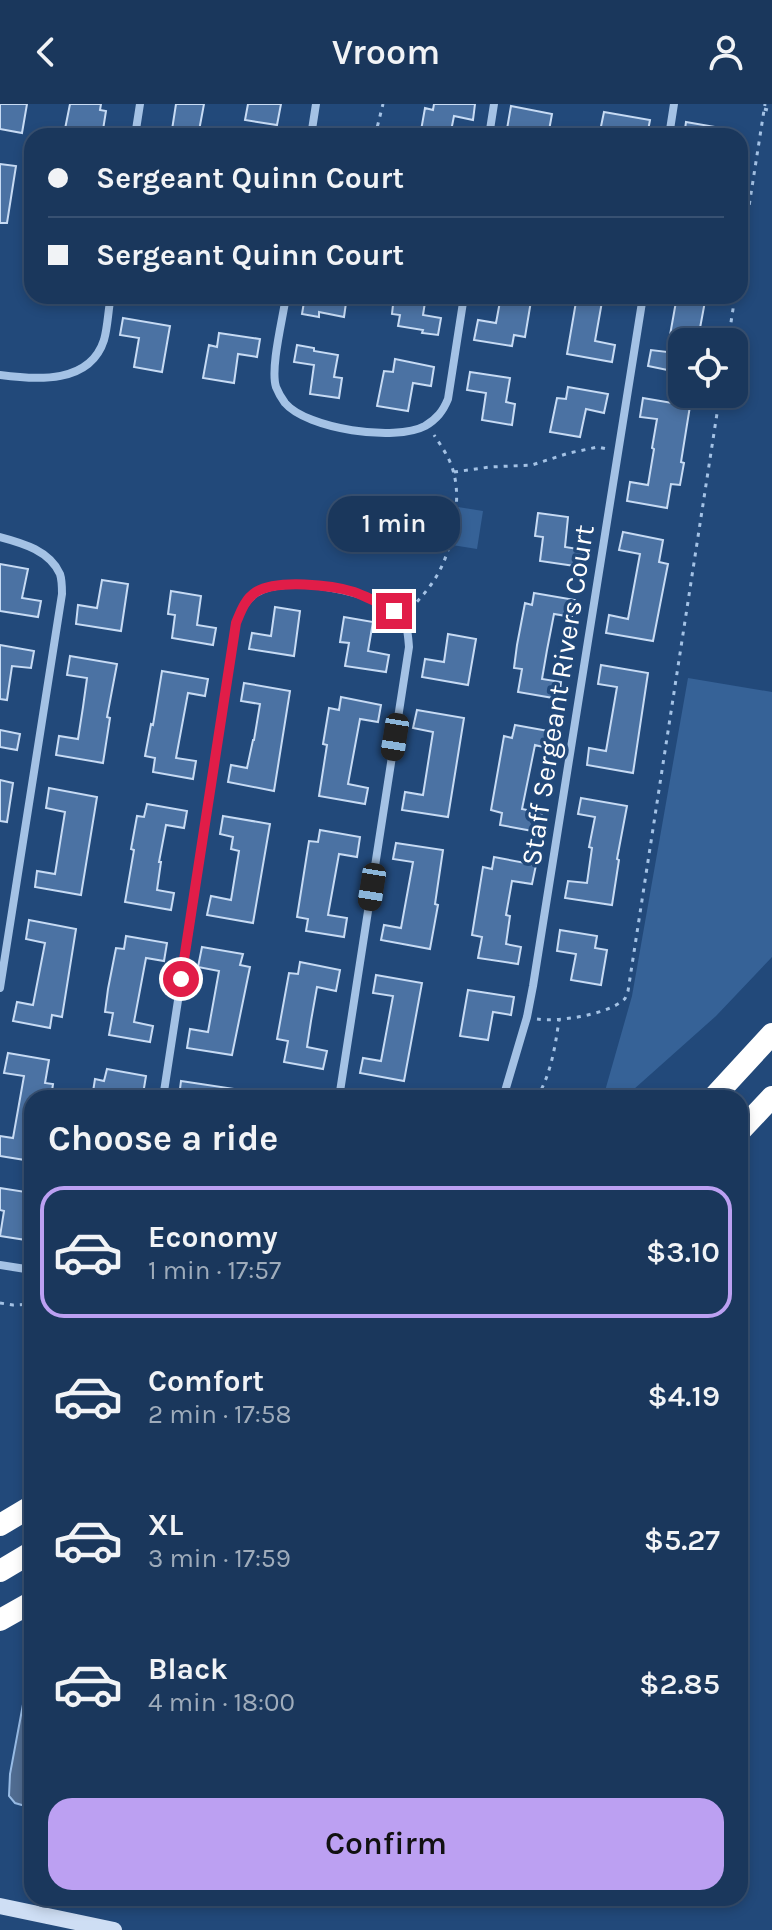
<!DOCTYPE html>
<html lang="en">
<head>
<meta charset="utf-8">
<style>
	body { margin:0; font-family:Karla,sans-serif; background:#274265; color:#f1f3f6; height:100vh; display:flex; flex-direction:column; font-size:30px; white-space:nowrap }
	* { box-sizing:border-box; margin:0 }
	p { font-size:26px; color:#9facbb }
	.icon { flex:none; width:44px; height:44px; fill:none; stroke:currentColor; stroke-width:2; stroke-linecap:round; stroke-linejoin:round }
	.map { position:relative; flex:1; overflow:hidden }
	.drawer { position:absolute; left:24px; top:986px; width:724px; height:816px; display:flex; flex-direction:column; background:#1a375c; border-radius:24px; box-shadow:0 4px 12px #0003,0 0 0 2px #385172 }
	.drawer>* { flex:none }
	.top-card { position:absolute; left:24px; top:24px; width:724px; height:176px; border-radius:24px; box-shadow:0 4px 12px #0003,0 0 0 2px #385172; display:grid; align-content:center; height:176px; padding:0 24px; background:#1a375c }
	.buttons { position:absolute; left:668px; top:224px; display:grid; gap:16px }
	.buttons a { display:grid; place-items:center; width:80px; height:80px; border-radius:16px; background:#1a375c; box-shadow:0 4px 12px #0003,0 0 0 2px #385172; font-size:40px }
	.end { position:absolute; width:36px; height:36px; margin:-18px; border:10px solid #e11d48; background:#fff; box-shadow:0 0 0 4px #fff }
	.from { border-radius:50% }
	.bubble { position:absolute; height:56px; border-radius:24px; background:#1a375c; box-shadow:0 4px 12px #0003,0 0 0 2px #385172; font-size:26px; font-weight:600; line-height:56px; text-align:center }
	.car { position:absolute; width:24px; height:48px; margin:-24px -12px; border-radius:10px; box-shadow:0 0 6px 2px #0007; background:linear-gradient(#222 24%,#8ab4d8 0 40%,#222 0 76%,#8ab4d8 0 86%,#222 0) }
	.top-card b { display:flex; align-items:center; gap:28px; height:76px; font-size:30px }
	.top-card b+b { border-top:2px solid #385172 }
	.top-card i { width:20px; height:20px; background:#f1f3f6 }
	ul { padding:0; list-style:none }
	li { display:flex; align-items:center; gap:24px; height:132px; margin:0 16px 12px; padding:0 8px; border:4px solid transparent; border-radius:24px }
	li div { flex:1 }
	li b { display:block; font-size:30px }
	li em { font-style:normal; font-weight:600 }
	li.selected { border-color:#bca0f2 }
	li>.icon { width:72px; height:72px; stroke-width:1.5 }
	h2 { padding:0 24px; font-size:36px; line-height:96px }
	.primary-button { display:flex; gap:16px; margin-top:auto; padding:16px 24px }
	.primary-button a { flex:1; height:92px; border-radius:24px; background:#bca0f2; color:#111; font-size:32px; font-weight:600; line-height:92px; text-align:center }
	header { display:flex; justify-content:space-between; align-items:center; height:104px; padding:0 24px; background:#1a375c; font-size:36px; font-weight:600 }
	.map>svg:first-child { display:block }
	.green { fill:#366297 }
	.water { fill:#506c91; stroke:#98bce6; stroke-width:2 }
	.building { fill:#4b72a3; stroke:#c7dbf4; stroke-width:2 }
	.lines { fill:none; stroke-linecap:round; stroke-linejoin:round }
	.path { stroke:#a4c2e5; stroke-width:3; stroke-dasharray:4 6; stroke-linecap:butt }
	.street { stroke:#a4c2e5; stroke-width:8 }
	.secondary { stroke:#cedef4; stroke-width:16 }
	.highway { stroke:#fff; stroke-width:22 }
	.route { stroke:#e11d48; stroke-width:10 }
	.labels { text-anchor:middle; stroke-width:7; stroke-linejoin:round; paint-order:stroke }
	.street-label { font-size:28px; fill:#fff; stroke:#22497a }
</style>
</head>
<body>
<header><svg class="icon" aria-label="back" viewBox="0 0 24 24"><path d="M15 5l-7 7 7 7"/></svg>Vroom<svg class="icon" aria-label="person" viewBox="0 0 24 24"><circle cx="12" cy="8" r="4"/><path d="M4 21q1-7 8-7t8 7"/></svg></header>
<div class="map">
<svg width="772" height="1826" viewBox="0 0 772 1826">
	<rect width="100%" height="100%" fill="#22497a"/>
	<path class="green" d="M458,403L483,407L477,445L452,441Z
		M688,574L772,588V853L716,912L624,994H603L632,892Z"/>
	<path class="water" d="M32,1591V1704L15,1699L9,1692L10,1670L24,1595Z"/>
	<path class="building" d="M0,0H27L22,29L0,25Z
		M70,0H101L100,6L106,7L102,32H75L76,27L65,25Z
		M176,0H204L198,32H171Z
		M248,0H281L277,21L245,16Z
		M434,0H475L473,16L454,12L450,32H420L425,4L433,6Z
		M511,2L552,10L548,32H518L519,27L507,25Z
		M604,8L650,16L647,32L630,30L629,32H599Z
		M686,18L727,25V32H684Z
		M0,60L16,62L7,119H0Z
		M305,192L324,195L325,192H347L344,213L319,208V213L302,210Z
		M394,192H426L423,211L441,214L438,231L422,229L423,226L398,222L400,211L392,210Z
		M501,192L531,197L525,233L514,231L512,242L474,236L478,216L496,219Z
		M577,192H603L595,237L615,241L612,258L567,250Z
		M677,192H706L700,224L704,225L701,238H682V269L648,262L651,246L667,248Z
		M123,214L170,222L162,268L134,263L139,234L120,231Z
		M219,229L260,235L257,253L238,250L234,279L203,274L209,241L217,243Z
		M297,241L314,244V247L338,251L334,273L342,274L339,294L310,290L314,261L294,258Z
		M395,255L434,263L431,282L413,279L408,307L377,302L384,267L393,268Z
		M470,268L510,274L506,298L515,300L512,321L482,316L486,289L467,286Z
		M568,283L608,290L604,309L586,305L580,333L550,328L557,294L566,295Z
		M643,294L690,302L681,358L684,359L680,381L671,380L667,404L627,397L630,378L648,381L654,345L652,344L657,315L640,313Z
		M538,409L568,413L565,443L584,446L582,463L540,457L543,433L535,432Z
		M623,428L663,436L659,458L668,460L653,537L606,529L609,511L628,515L640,450L619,446Z
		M0,460L28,465L22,494L41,497L38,513L0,507Z
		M102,476L128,480L121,527L76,520L78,501L97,504Z
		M171,487L201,492L197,521L216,524L213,541L172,534L175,511L168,510Z
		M534,489L575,496L572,513L554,510L547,546L542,575L561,578L559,595L518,588L522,565L514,564L517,541L525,499L532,501Z
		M275,503L300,507L294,552L249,545L252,529L271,532Z
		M344,513L373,518L368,547L389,551L386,568L345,562L349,539L340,538Z
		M448,530L476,535L468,581L422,573L425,555L444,558Z
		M0,541L34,547L31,564L12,562L7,596L0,595Z
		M70,552L117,560L107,613L110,614L103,659L56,651L59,632L78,635L83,603L87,574L67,571Z
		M601,561L648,569L633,669L587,661L589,644L606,647L617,583L598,580Z
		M162,567L208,575L205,592L188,589L176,654L196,657L193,675L153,668L155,654L145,652L151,620L153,621Z
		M244,579L290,587L274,687L228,678L231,661L247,664L253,636H254L260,600L241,597Z
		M341,593L381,601L378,618L360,615L348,680L368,684L365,700L319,692L327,641L323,640L329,604L339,606Z
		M417,606L464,614L448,713L402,706L405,688L423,691L433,628L413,624Z
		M515,621L554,628L551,645L535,641L522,705L542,709L538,728L500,721L502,709L491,706L504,632L512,634Z
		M0,626L20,630L17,646L0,643Z
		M0,676L13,679L7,718L0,717Z
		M49,684L97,693L81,791L35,783L37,767L55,770L65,708L46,704Z
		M581,694L627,702L617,755L619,756L612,801L565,794L568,777L587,779L592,744L589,743L595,713L578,710Z
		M147,700L187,707L184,724L166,721L159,758H161L157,786L174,789L171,806L125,798L134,746L131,745L137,712L144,713Z
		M223,712L270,720L253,819L207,811L211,792L231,796L239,747L231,745L233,733L220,730Z
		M320,726L360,733L357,753L339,750L328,811L347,814L344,833L306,827L308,815L297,813L309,737L318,738Z
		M396,739L443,746L435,800L438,801L430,845L381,836L384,821L401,824L413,758L393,755Z
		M494,753L536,761L532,780L512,777L506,811L510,812L506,840L521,843L518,860L478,854L482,833L472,831L483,763L492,765Z
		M29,816L76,825L62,913L52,911L50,924L13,917L17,898L33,901L45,839L26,835Z
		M560,826L597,832L595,844L607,846L601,881L571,876L576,850L557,847Z
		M126,832L167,839L164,857L146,854L134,918L153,922L150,938L109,931L113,909L105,908L108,885L116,844L124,845Z
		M202,843L243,850L240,861L250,863L232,951L187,944L190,925L208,928L219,867L198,863Z
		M300,858L340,866L336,887L317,883L311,917L307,943L327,947L323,965L284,958L288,937L277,935L289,869L298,870Z
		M376,871L422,879L404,977L360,969L363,954L381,957L393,892L373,889Z
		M468,886L514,893L511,911L493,908L488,936L460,932Z
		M8,949L49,956L45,979L53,980L51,994H32L31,1057L0,1052V1032L13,1034L24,972L4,969Z
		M107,965L146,972L143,990L124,987L123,994H92L95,975L104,977Z
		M181,977L248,987V994L179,993Z
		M0,1084L32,1089L26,1136L0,1132L4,1107L0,1106Z"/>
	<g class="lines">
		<path class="path" d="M764,5L772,7
			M375,32L383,0
			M740,160L765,0
			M728,238L735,192
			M454,368L490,363L532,361L569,349L598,343L607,345
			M410,505C437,478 448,457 454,419C457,402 458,386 454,370C451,356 442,343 434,331
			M537,915C559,918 603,911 621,898C626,895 626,892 628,887L720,290
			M537,994C551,969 555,944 559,916
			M0,1199L13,1201L32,1200"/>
		<path class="street" d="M135,32L140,0
			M311,32L316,0
			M489,32L494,0
			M669,32L674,0
			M286,192C283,214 270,264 276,283C278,288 282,295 285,299C307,325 395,338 425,322C437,315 443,307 448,295L464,192
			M0,271C37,276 90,280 104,236C108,222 108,206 111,192
			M0,433C23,439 50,447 60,470C62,476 62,484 62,490L0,884
			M163,994L236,519C241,507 245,496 256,489C284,469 380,487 401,513C408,522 408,532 409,543L339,994
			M503,994L527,913L533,882L643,192
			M0,1161L32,1166"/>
		<path class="secondary" d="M0,1802L114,1826"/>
		<path class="highway" d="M713,994L772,930
			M740,1027L772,993
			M0,1421L32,1402
			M0,1467L32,1448
			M0,1516L32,1498"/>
	</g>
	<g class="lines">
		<path class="route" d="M181,875L236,519C241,507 245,495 256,488C277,475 332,481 354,488C368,493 381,500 394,507"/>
	</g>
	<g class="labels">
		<g class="street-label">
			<text transform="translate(557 591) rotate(-81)" y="10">Staff Sergeant Rivers Court</text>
		</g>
	</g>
</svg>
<div class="buttons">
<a><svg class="icon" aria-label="locate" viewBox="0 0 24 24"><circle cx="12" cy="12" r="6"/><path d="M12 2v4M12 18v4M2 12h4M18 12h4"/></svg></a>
</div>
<i class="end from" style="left:181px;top:875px"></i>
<i class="end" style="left:394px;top:507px"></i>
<div class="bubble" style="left:328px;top:392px;width:132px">1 min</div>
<i class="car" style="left:395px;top:633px;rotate:189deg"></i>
<i class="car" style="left:372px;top:783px;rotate:189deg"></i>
<div class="top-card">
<b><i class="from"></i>Sergeant Quinn Court</b>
<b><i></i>Sergeant Quinn Court</b>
</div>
<section class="drawer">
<h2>Choose a ride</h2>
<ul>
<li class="selected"><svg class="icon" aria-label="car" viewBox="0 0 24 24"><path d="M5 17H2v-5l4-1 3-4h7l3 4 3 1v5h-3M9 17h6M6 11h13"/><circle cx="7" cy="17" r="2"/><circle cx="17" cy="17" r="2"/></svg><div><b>Economy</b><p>1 min · 17:57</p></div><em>$3.10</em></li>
<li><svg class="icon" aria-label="car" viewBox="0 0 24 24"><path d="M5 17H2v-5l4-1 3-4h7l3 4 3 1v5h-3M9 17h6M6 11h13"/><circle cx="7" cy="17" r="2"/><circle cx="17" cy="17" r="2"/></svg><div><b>Comfort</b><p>2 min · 17:58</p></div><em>$4.19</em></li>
<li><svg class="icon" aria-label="car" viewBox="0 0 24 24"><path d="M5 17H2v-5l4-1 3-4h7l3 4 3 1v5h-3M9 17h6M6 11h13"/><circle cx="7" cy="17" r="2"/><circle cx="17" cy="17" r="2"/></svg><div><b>XL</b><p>3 min · 17:59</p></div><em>$5.27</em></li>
<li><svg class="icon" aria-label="car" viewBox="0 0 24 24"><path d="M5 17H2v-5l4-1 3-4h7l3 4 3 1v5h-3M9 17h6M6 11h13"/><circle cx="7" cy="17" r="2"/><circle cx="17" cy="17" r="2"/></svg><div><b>Black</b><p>4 min · 18:00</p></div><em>$2.85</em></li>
</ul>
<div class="primary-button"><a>Confirm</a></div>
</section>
</div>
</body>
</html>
